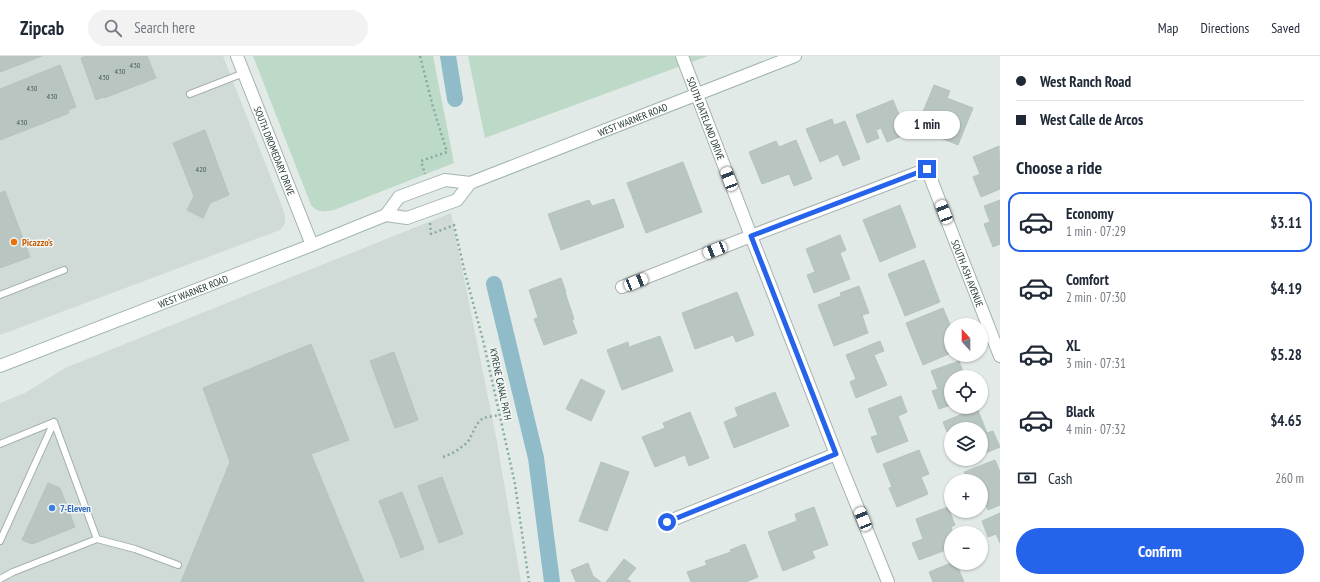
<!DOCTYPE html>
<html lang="en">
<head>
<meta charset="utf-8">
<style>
	body { margin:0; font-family:"PT Sans Narrow",sans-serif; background:#f2f2f3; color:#1f2937; height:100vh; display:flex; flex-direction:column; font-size:15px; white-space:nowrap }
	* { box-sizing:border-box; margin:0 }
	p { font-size:13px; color:#747a83 }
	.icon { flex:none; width:22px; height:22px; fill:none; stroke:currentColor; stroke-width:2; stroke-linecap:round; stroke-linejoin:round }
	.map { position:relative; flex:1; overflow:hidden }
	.sheet { display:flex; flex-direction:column; background:#fff; width:320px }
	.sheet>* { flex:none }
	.hud { display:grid; align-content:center; height:88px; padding:0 16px; background:#fff }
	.needle { width:26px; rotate:339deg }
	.fabs { position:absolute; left:944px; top:262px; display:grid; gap:8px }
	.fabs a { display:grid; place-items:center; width:44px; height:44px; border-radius:50%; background:#fff; box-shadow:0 1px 3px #0004; font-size:20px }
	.end { position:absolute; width:18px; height:18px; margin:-9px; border:5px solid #2563eb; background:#fff; box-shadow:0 0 0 2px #fff }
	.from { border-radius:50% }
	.bubble { position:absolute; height:28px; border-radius:14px; background:#fff; box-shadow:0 1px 3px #0004; font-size:13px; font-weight:600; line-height:28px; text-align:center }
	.car { position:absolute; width:12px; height:24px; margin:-12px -6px; border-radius:5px; box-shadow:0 0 3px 1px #0007; background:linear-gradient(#fff 24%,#345 0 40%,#fff 0 76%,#345 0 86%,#fff 0) }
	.hud b { display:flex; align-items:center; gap:14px; height:38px; font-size:15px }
	.hud b+b { border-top:1px solid #e0e1e3 }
	.hud i { width:10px; height:10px; background:#1f2937 }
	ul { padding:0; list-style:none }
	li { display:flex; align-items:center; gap:12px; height:60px; margin:0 8px 6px; padding:0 8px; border:2px solid transparent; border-radius:12px }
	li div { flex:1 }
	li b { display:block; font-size:15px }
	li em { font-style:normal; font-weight:600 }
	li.selected { border-color:#2563eb }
	li>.icon { width:36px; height:36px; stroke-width:1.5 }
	h2 { padding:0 16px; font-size:18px; line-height:48px }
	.pay { display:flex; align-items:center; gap:10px; height:44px; padding:0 16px; font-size:15px }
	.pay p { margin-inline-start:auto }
	.button { display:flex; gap:8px; margin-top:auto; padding:8px 16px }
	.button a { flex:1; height:46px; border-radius:24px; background:#2563eb; color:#fff; font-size:16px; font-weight:600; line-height:46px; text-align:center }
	header { display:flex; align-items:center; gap:24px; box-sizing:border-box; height:56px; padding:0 20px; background:#fff; border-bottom:1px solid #e0e1e3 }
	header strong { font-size:19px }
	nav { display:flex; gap:22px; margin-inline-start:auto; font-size:14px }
	.search { width:280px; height:36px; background:#f2f2f3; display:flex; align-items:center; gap:10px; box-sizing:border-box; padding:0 14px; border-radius:22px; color:#747a83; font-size:15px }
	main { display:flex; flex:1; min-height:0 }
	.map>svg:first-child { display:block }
	.built { fill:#d0dad7 }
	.green { fill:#bdd9c7 }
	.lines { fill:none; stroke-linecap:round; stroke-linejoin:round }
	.canal { stroke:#90bbc9; stroke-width:16 }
	.building { fill:#b8c5c1; stroke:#b5c3bf }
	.lane-casing { stroke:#a5b1ae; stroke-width:8 }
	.street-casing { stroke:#a5b1ae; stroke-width:14 }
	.secondary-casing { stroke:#a2b5b0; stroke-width:14 }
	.path { stroke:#86aaa2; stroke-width:2.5; stroke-dasharray:2 3; stroke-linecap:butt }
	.lane { stroke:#fff; stroke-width:6 }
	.street { stroke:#fff; stroke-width:12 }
	.secondary { stroke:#fff; stroke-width:12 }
	.route { stroke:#2563eb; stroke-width:5 }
	.food-dot { fill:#e8710a; stroke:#f2f7f5; stroke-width:1.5 }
	.shop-dot { fill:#3f7fe0; stroke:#f2f7f5; stroke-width:1.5 }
	.labels { text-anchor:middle; stroke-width:3; stroke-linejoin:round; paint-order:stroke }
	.number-label { font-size:8px; fill:#495c59 }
	.street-label { font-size:10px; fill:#243936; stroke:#f2f7f5 }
	.food-label { font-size:10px; font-weight:bold; fill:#c56008; stroke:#f2f7f5; text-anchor:start }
	.shop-label { font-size:10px; font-weight:bold; fill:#366cbe; stroke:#f2f7f5; text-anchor:start }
</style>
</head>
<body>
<header>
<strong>Zipcab</strong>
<div class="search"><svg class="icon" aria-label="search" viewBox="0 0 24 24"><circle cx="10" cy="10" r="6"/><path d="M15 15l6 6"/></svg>Search here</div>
<nav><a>Map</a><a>Directions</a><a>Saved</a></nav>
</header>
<main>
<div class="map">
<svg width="1000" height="526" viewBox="0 0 1000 526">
	<rect width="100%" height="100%" fill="#e2eae7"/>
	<path class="built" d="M0,0H223L282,150L285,160V168L280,174L0,279Z
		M451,157L497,386L521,526H0V347L25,337L65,312Z"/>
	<path class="green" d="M253,0H433L454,107L334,154C323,156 319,157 311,149Z
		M468,0H708L485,82Z"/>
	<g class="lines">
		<path class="canal" d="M448,0L455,43
			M494,228L536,402L552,526"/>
	</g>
	<path class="building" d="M0,0H42L0,16Z
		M86,0H147L156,22L104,42L103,41L96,44L81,2Z
		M60,9L76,51L68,54L69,57L0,84V33Z
		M934,29L950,35L947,42L973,52L958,89L941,82L942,78L918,68Z
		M893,44L907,78L887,86L881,72L876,74L879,82L867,87L856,59Z
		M832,63L834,69L845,65L860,103L843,110L838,98L820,106L806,73Z
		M205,74L229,139L210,147L203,162L187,154L194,140L173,87Z
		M796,84L812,123L794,130L789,118L762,128L749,96L776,85L779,91Z
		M999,90L1000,133L981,141L973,121L980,118L973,101Z
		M683,106L702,156L646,177L627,127Z
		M5,135L30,201L0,212V137Z
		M614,143L624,171L561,194L548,158L589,144L592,150Z
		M1000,144V188L993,191L984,168L990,166L984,150Z
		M900,149L916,191L880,206L863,164Z
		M840,179L846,194L840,197L850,223L814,237L807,219L815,216L806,193Z
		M924,204L940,246L905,260L888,218Z
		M561,222L566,236H565L574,263L572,264L577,277L544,289L534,263L538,261L529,234Z
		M859,230L869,257L862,259L868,277L834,290L818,249L841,240L840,237Z
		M737,236L754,279L736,286L733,279L695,293L682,257Z
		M943,252L951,271V297L923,309L906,267Z
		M660,280L673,315L622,334L607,294L628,286L629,291Z
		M880,285L884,295L874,299L887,329L856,342L850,326L856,323L846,299Z
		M311,288L349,384L311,398L364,526H181L230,406L203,332Z
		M394,296L418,364L395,372L370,305Z
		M959,305L965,321L970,318L971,321H951V349L939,353L932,335L938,333L931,315Z
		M581,323L605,335L591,365L566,353Z
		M775,336L789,370L734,392L724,366L738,360L735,352Z
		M901,340L907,356L898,360L908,385L877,397L871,381L878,379L868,353Z
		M977,352L987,377L993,375L1000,391L981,399V373L956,372L951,373V374L947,376L943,366Z
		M690,356L709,402L689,410L685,399L655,411L642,381L665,372L663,367Z
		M919,394L929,418L921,421L928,438L897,451L889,432L892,431L883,408Z
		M995,404L1000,416V449L988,454L981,438V425H976L974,421L968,423L964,416Z
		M601,406L629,416L607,475L579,465Z
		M442,421L463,478L439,487L418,430Z
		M48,427L60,432L75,471L32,488L22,484Z
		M402,436L424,493L401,502L379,445Z
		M814,451L828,489L812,495L815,502L783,515L768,476L797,465L795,458Z
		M948,451L955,469L951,471L953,477H951V492L919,504L912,487L923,483L916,463Z
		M1000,457V487L996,478L988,481L982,465Z
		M745,488L758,521L746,526H691L687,516L707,509L705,505L731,496L730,494Z
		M624,503L636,512L627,523L631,526H606Z
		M588,507L593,520L601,526H576L571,514Z
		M951,507H956L964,526H933L929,516Z"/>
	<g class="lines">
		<defs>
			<path id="lane" d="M190,38L244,17
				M0,239L64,214
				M0,388L54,366
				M97,483L135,493L178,509
				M0,485L54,366
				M0,523L13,516L97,483L54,366"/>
			<g id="street">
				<path id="s1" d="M237,0L312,189"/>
				<path id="s2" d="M682,0L751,180L836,398L888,526"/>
				<path id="s3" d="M622,231L751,180L927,113L1000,300"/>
				<path d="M667,466L836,398"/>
			</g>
			<g id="secondary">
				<path id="s4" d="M386,159L399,141L445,124L470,127L795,0"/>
				<path id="s5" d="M0,310L312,189L386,159L407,162L457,144L470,127"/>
			</g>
		</defs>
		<use href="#lane" class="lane-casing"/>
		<use href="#street" class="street-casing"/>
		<use href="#secondary" class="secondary-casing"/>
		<path class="path" d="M420,0L433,51L447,96L421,105L425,118
			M430,167L431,178L454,169L465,217L483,284L515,428L529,526
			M443,401L455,396L468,386L477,368L483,362L499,359"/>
		<use href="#lane" class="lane"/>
		<use href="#street" class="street"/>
		<use href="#secondary" class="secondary"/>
	</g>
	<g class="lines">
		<path class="route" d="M667,466L836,398L751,180L927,113"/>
	</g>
	<circle class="food-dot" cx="14" cy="186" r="4"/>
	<circle class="shop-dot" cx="52" cy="452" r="4"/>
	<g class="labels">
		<g class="number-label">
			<text x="135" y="12">430</text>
			<text x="120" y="18">430</text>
			<text x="104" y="24">430</text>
			<text x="32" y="35">430</text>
			<text x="52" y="43">430</text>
			<text x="22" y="69">430</text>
			<text x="201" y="116">420</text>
		</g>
		<g class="street-label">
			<text dy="4" stroke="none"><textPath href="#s2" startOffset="67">SOUTH DATELAND DRIVE</textPath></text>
			<text dy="4" stroke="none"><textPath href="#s4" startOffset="271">WEST WARNER ROAD</textPath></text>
			<text dy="4" stroke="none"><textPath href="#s1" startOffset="102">SOUTH DROMEDARY DRIVE</textPath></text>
			<text dy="4" stroke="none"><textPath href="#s3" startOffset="439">SOUTH ASH AVENUE</textPath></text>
			<text dy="4" stroke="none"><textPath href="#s5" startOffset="207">WEST WARNER ROAD</textPath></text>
			<text transform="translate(501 328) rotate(78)" y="4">KYRENE CANAL PATH</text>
		</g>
		<g class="food-label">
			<text x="22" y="190">Picazzo’s</text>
		</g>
		<g class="shop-label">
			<text x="60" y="456">7-Eleven</text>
		</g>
	</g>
</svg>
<div class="fabs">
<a><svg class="needle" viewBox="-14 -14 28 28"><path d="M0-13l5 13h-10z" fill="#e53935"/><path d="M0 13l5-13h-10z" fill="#747a83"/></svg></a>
<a><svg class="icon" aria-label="locate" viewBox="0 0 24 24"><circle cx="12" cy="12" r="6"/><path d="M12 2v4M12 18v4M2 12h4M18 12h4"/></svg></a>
<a><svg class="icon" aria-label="layers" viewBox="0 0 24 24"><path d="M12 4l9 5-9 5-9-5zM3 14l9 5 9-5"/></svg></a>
<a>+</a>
<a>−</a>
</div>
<i class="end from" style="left:667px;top:466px"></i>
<i class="end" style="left:927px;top:113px"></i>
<div class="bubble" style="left:894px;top:55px;width:66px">1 min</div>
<i class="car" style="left:729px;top:123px;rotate:339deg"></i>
<i class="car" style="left:944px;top:156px;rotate:339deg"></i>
<i class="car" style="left:715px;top:194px;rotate:248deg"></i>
<i class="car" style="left:636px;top:226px;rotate:68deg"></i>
<i class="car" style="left:863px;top:463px;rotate:338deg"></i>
</div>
<section class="sheet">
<div class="hud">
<b><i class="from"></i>West Ranch Road</b>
<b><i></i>West Calle de Arcos</b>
</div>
<h2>Choose a ride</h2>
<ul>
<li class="selected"><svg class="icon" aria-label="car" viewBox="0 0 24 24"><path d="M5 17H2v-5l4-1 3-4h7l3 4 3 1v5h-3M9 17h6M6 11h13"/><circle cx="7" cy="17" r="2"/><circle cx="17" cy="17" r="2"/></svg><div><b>Economy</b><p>1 min · 07:29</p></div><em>$3.11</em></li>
<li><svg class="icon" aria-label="car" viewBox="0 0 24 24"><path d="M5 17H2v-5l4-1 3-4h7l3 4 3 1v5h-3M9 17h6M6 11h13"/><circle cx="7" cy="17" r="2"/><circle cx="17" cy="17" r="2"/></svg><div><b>Comfort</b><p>2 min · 07:30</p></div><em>$4.19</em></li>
<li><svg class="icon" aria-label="car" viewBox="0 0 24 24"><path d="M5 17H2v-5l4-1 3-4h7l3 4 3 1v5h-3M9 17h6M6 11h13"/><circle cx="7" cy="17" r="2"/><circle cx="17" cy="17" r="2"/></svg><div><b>XL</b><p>3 min · 07:31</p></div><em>$5.28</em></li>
<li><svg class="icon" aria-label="car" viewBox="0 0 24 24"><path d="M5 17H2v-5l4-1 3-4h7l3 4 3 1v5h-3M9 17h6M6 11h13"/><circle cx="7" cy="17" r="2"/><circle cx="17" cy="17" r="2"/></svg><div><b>Black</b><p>4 min · 07:32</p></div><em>$4.65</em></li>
</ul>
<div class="pay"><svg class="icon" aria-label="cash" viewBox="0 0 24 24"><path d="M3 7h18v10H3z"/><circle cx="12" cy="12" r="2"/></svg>Cash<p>260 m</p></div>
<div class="button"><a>Confirm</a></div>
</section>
</main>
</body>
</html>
